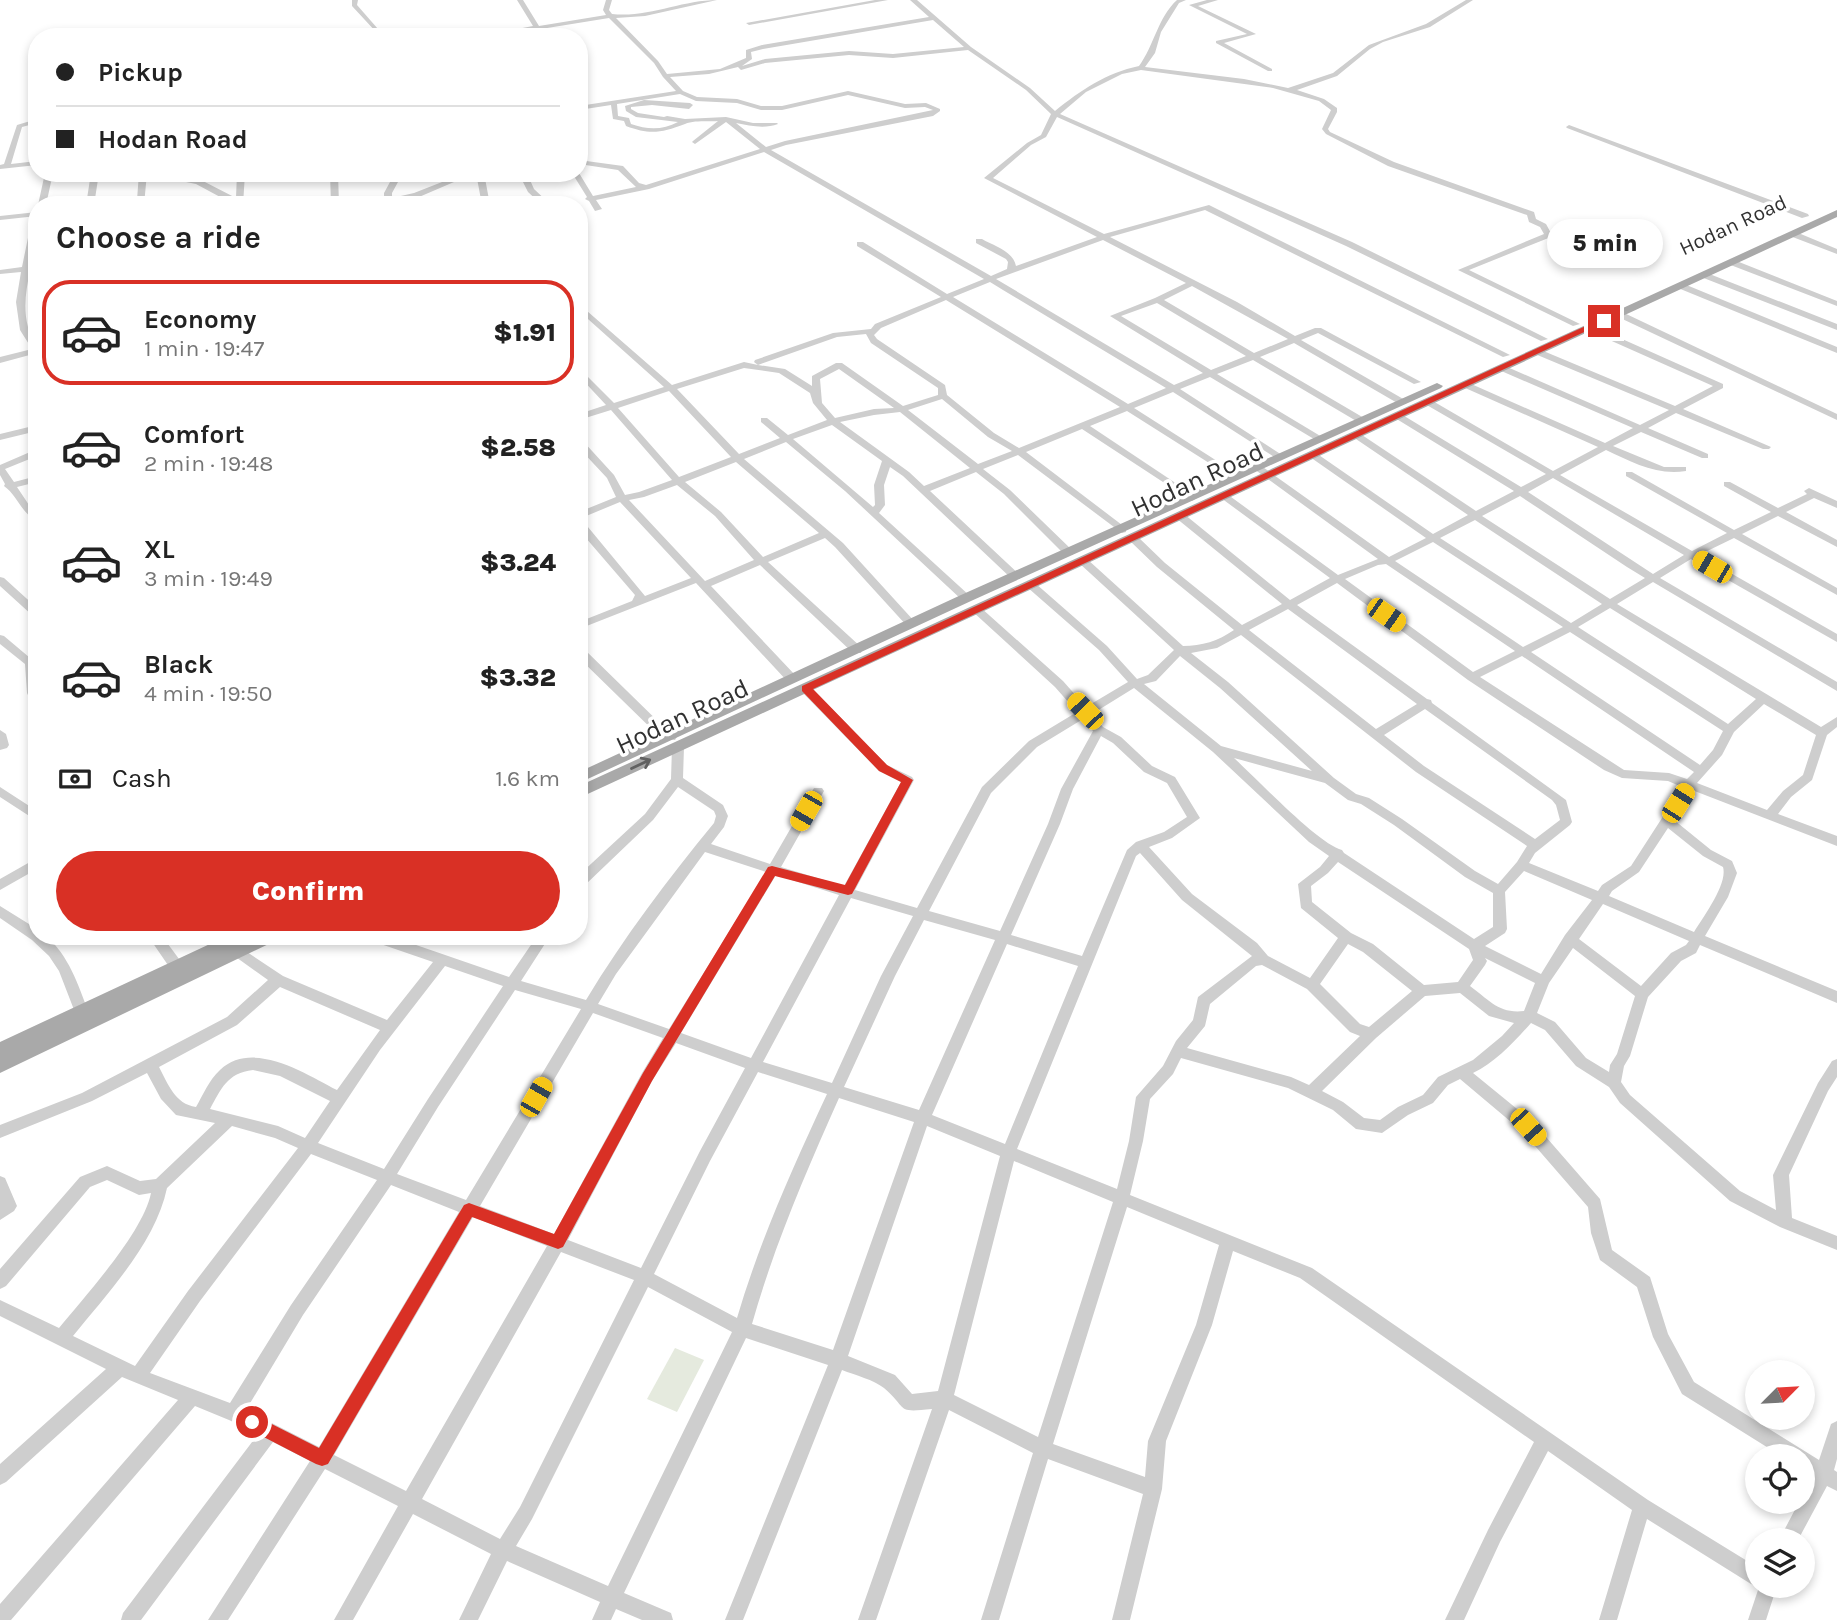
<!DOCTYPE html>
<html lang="en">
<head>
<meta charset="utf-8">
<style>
	body { margin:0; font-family:Karla,sans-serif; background:#f2f2f2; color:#222; height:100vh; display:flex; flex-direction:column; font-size:26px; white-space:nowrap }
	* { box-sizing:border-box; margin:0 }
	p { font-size:23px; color:#767676 }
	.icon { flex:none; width:38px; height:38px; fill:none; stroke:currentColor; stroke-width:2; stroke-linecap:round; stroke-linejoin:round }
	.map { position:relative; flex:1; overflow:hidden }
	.details { position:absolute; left:28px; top:196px; width:560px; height:749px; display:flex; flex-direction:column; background:#fff; border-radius:28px; box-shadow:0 4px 10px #0003 }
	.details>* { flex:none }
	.top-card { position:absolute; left:28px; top:28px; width:560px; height:154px; border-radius:28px; box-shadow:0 4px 10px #0003; display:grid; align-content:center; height:154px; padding:0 28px; background:#fff }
	.needle { width:46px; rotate:66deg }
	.tools { position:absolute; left:1745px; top:1360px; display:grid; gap:14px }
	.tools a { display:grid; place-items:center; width:70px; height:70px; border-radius:50%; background:#fff; box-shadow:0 4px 10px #0003; font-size:35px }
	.end { position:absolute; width:32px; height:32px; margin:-16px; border:9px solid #d93025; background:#fff; box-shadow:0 0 0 4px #fff }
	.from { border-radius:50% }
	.bubble { position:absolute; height:49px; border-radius:24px; background:#fff; box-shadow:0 4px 10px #0003; font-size:23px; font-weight:800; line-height:49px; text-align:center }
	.car { position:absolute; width:21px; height:42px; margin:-21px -10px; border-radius:9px; box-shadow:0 0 5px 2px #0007; background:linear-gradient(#f5c518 24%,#345 0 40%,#f5c518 0 76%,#345 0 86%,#f5c518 0) }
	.top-card b { display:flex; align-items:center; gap:24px; height:66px; font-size:26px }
	.top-card b+b { border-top:2px solid #e0e0e0 }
	.top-card i { width:18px; height:18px; background:#222 }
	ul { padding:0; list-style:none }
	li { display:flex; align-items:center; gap:21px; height:105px; margin:0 14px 10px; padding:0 14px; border:4px solid transparent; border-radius:28px }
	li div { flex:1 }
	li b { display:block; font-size:26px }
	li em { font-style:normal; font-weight:800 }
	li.current { border-color:#d93025 }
	li>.icon { width:63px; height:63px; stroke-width:1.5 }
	h2 { padding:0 28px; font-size:32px; line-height:84px }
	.pay { display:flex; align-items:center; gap:18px; height:77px; padding:0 28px; font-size:26px }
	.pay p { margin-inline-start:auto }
	.primary-button { display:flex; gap:14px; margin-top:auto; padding:14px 28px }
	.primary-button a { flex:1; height:80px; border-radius:42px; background:#d93025; color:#fff; font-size:28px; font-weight:800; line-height:80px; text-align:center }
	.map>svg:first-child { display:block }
	.green { fill:#e5eade }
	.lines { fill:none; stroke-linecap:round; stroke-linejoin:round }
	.minor { fill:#cecece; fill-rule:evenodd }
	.major { fill:#a9a9a9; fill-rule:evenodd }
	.oneway { stroke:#616161 }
	.route { fill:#d93025 }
	.labels { text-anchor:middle; stroke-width:7; stroke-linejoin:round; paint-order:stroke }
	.far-street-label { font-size:21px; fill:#313131; stroke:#fff }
	.street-label { font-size:26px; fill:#313131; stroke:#fff }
</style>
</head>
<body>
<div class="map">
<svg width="1837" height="1620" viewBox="0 0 1837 1620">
	<rect width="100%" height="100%" fill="#fff"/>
	<path class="green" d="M675,1348L704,1360L677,1412L647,1399Z"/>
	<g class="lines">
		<path class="minor" d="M352,0H358L357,5L385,37H338L377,33L352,6Z
			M517,0H523L539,26L606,15L603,10L606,0H612L609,10L612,14C648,18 682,0 717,0L645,16L616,18L658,61L667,74L720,69L746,58V50L762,45L929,17L910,0H917L971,47L1030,88L1055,111C1081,90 1106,73 1139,66C1154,46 1158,17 1177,0H1186L1179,3L1161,32L1155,53L1145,67L1244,79L1288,88L1333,73L1369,45L1426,24L1466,0H1473L1430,27L1383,42L1370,49L1337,76L1297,90L1324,99L1337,108V112L1328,129L1330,132L1394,162L1534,212L1536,219L1546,224L1552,235L1551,237L1469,270L1580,324L1573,326L1458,270L1544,234L1540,227L1529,222L1527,215L1388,166L1326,134L1322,129L1331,110L1319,101L1273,88L1141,70L1122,74L1086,92L1060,114L1352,242L1548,339L1541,341L1346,246L1057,117L1046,137L1031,145L993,178L1104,234L1209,205L1510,355L1503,357L1205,210L1110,237L1237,302L1295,336L1315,328H1321L1421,382L1414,384L1318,333L1301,340L1405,400V404H1399L1294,343L1260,357L1364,418V422H1358L1253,360L1217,374L1322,437V441L1319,442L1210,377L1180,389L1282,455L1284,457L1279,460L1173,392L1134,408L1239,475L1241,477L1236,480L1127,411L1090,426L1195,496L1197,498L1192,501L1082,429L1026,452L1126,528V532L1122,533L1018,455L983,469L1010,490L1073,551V555H1065L1004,494L976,472L930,491L1020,575V579H1012L903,476L890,467L884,485L885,505L879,513L970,596L971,598L966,601L962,600L845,491L786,442L744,459L843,543L915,622L916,624L915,626H907L835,547L825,538L768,562L861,647L862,650L861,653H853L760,565L711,586L796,676L798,679L796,682H788L696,583L579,629V622L632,601L635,595L579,530V520L583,521L645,596L691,578L620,502L579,519V512L616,497L607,478L579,448V439L582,440L614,475L625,495L639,492L672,480L611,410L579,420V414L606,405L579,376V368L614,403L664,387L579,311V304L672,385L744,362L758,365L754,362L755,360L833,333L871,329L875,324L941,297L857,246V242H863L947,294L984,279L764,152L649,189L596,200L602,209L595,211L589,201L585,199L587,197L572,173H579L593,196L636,187L618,170L579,164V160L623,166L639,183L646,185L760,149L726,122L695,144L692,142L693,141L718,121C708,122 694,120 685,124C661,133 650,135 626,126L624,121L613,119L611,105L579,110V106L676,91L663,77L654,63L609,18L541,29L546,37H540L535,30L491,37H475L533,26ZM933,20L964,47L893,54L849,51L765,59L742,66L752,59L751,52L763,49ZM968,50L1026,90L1051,114L1041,135L1027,143L984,178L1097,237L1016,266C1013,251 994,246 982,239H976V243L1006,259L1008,262L1007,269L991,276L771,150L786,145L933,116L940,111V109L926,103L905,104L848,91L782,106H761L737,99L697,97L683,91L670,77L709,74L738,67L741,70L765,63L849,55L893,58ZM680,94L696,101L737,103L761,110H782L848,95L905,108L925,107L933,110L785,141L766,147L736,123C750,126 765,129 778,124L777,123H753L726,117L685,119L667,116L664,117L638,113L631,109V107L652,105L689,109L693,105L690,103L644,100L625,106L626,111L636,117L678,122C663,130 648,130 631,124L629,118L618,116L617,104ZM1103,240L1186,283L1155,298L1110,316L1203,373L1174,385L996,279ZM990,282L1003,290L1166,388L1128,404L953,297ZM1192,286L1288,339L1254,353L1164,300ZM946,300L1120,407L1019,448L994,433L947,395L945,385L877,339L874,335L881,328ZM1157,303L1246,356L1211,370L1121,316ZM866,334L871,343L938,388V395L903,406L842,363H836L812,376V386L785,369L758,365L837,337ZM744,368L779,373L810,393L813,403L827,420L788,435L767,418H761V422L780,438L739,454L677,389ZM839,369L894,408L874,409L835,418L822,403L820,379ZM669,391L731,457L679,477L618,408ZM942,399L988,437L1012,451L978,464L908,410ZM900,412L970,468L924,486L909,472L840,422L874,415ZM832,425L882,461L874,485L875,505L873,507L793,439ZM736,462L819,533L763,557L721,512L685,482ZM677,485L715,516L754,560L705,581L629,500L644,497Z
			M875,0H888L749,25L746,23Z
			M1207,0H1218L1198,6L1256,34L1224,43L1272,69V71H1268L1216,43V41L1247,34L1189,5Z
			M223,31L248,32L261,37L229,34L206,37L210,32Z
			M268,35H288L291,37H265Z
			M37,119V123L22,127L11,164L37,161V165L0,169V165L4,164L17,125Z
			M1569,125L1808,214L1809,216L1802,218L1567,128L1566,127Z
			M45,173H53L46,205H38Z
			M91,173H99L94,205H86Z
			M139,173H147L144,205H114L137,200Z
			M184,173H192V179L201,180L236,198L237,173H245L243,205H235L196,184L186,182Z
			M330,173H338L339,205H331Z
			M385,173H392L398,182L392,193V198L414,193L465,173H475L419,197L392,202V205H363L384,199V193L390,182Z
			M476,173H484L490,205H482Z
			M524,173H532L530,180L534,189L551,205H542L528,192L522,180Z
			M37,212V216L0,220V216Z
			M30,228L37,230L30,266H37V270L30,271C26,290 23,308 28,327C31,338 37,339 37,353L0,363V357L32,349L20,330L16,302L21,272L0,274V270L22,267Z
			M1790,232H1796L1837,249V254L1790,236Z
			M1728,260H1734L1837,301V306L1728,264Z
			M1701,273H1707L1837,324V330L1701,277Z
			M1678,284H1684L1837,347V353L1678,288Z
			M1616,312H1622L1837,414V420L1616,316Z
			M1587,326H1593L1723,384V388L1683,409L1771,447L1769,449H1763L1676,413L1648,428L1708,454V458H1702L1641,432L1613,446L1664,467H1686V471C1657,476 1632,462 1606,450L1560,475L1692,551L1727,533L1626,476V472H1632L1734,530L1771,512L1724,486V482H1730L1778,508L1807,494L1804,491L1809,488L1837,501V508L1814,498L1786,512L1837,540V547L1778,516L1742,534L1837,588V595L1734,538L1699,555L1837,634V642L1691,559L1660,578L1837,682V691L1653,582L1617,604L1821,727L1837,717V727L1827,735L1812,780L1791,797L1778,814L1837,836V846L1692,790L1674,820L1711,850L1732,861L1737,873L1728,897L1705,936L1837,991V1003L1700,945L1696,953L1681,961L1648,997L1630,1056L1624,1066L1621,1082L1630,1095L1740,1191L1776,1210L1773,1175L1818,1083L1832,1061L1837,1059V1077L1828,1091L1789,1175L1792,1218L1837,1236V1250L1780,1227L1730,1201L1620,1103L1609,1087L1576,1066L1545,1030L1531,1023C1514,1042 1496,1062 1473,1073L1533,1122L1600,1199L1612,1250L1650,1277L1668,1334L1694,1382L1819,1460L1831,1424L1837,1421V1459L1834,1470L1837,1472V1491L1827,1486L1798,1540H1779L1799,1502H1802V1495L1813,1476L1802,1470V1456H1781L1682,1394L1653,1337L1637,1287L1600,1260L1591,1233L1588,1207L1523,1132L1460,1079L1448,1085L1433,1103L1408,1115L1382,1133L1356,1129L1333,1110L1288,1088L1181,1058L1173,1074L1150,1099L1143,1141L1130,1195L1312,1268L1648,1500L1757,1567V1586H1777L1766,1620H1748L1759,1587L1751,1584L1647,1519L1617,1620H1599L1632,1510L1548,1451L1500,1542L1464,1620H1445L1488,1530L1534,1442L1300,1278L1233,1251L1212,1325L1166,1441L1162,1489L1130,1620H1112L1143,1494L1048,1459L999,1620H981L1033,1453L949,1410L876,1620H858L932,1409C894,1413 909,1409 884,1388C874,1380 855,1375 842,1370L743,1620H725L828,1365L746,1338L624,1593L671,1613L673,1620H642L616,1609L611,1620H592L600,1602L507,1561L478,1620H459L491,1554L413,1514L353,1620H334L398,1506L325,1469L228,1620H208L310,1461L273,1442L141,1620H121L123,1613L258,1434L229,1420L195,1406L11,1620H0V1604L178,1400L122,1377L6,1482L0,1485V1464L106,1369L0,1316V1300L59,1328C85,1296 143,1233 151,1193L139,1195L107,1180L90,1187L6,1286L0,1289V1269L80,1177L107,1166L140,1181L156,1179L215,1123L176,1115L161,1099L147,1073L92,1101L0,1138V1125L82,1093L227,1017L268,980L233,955L231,951L233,947L238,946L283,976L387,1020L433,962L369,940L368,936H390L509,977L537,936H550L521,981L586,1000C624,937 668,879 714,823L716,816L714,811L678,787L653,820L584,886L579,888V875L645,814L671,779L672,747L678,743L684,747L683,778L723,805L728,816L724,827L711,844L770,864L814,788H822L824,791L781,867L844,886L901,782L879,771L802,692L800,689L806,685L810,686L887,765L912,777L914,780L855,890L917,908L982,787L1029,741L1077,712L1055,687L972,611L971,609L972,607H980L1063,681L1086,707L1128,682L1099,650L1027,587L1026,585L1027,583H1035L1107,646L1137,679L1148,675L1174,650L1079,563V559H1087L1183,646C1202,646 1218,641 1234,630L1157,567L1129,540V536H1137L1165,563L1242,625L1282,604L1176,518V514H1184L1290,600L1330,578L1221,498V494H1227L1338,575L1378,559L1254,469V465H1260L1389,557L1426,538L1310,457V453H1316L1433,534L1468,515L1353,437V433H1359L1476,511L1514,491L1395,418V414H1401L1521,487L1546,474L1425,404V400H1431L1553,471L1598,447L1463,387V383H1469L1605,443L1633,428L1499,370V366H1505L1640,425L1669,410L1535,354V350H1541L1675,406L1713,386L1587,330ZM1553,478L1684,555L1653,574L1528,492ZM1520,496L1627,567L1645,578L1610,599L1482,516ZM1475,520L1602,604L1571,623L1440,538ZM1433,542L1563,627L1523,647L1395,561ZM1386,564L1515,651L1473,672L1345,579L1378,565ZM1337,583L1468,680L1604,770L1622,778L1668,781L1682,787L1631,866L1602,885L1598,891L1529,863L1535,853L1570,825L1572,822L1566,800L1432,703L1431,700L1427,699L1297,605ZM1610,608L1756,699L1728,724L1578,627ZM1288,609L1417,704L1376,729L1249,630ZM1570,632L1723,731L1713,750L1700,765L1531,652ZM1241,635L1416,772L1527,846L1517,862L1498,884L1475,871L1402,819L1369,798L1356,794L1334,778L1228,682L1191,653L1217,648ZM1180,656L1220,688L1312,771L1221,746L1144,684L1156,681ZM1522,656L1694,772L1687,779L1669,773L1624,770L1480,677ZM1134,688L1213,752L1309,842L1329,856L1320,867L1298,884L1301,908L1338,938L1310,978L1268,956L1257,943L1192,894L1149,847L1172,838L1200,818L1175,777L1152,766L1121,737L1103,727L1092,714ZM1764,704L1816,735L1803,775L1783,791L1767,810L1697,783L1722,755L1734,732ZM1425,709L1552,800L1556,805L1560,820L1535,839L1424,766L1384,735ZM1083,719L1093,731L1061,789L1048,824L1000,931L929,911L991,793L1037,747ZM1101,736L1113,743L1144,772L1167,783L1187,817L1164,832L1136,842L1127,850L1082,956L1011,935L1060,824L1073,789ZM1234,758L1325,783L1348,800L1361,804L1394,825L1465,877L1493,893V927L1474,939L1344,853L1342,850C1319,845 1255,777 1234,758ZM1668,828L1703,856L1723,867C1728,884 1703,917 1694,932L1609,896L1612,891L1639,872ZM705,852L766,872L669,1029L598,1004L616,974ZM1140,853L1182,900L1252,956L1198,997L1193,1020L1176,1041L1163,1066L1136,1097L1129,1141L1117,1189L1017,1149L1136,856ZM1338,862L1469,949L1473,960L1458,982L1424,985L1373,944L1351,933L1312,902L1311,886L1328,873ZM1524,871L1592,900L1565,935L1541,974L1485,946L1505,933L1507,929L1505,892ZM776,875L839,895L751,1058L681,1033ZM851,898L913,916L881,976L832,1083L763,1062ZM1603,904L1689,941L1686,945L1671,953L1641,986L1579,939ZM924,920L995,940L919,1110L844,1087L895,976ZM1007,944L1078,966L1005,1144L932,1115ZM1348,944L1363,952L1412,991L1369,1027L1360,1024L1320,984ZM1573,948L1635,996L1617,1054L1610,1065L1609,1072L1586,1058L1555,1022L1537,1013L1549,983ZM1485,958L1535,983L1524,1011C1499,1014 1489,1000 1470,986L1485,965L1487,961ZM1262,965L1307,989L1350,1032L1360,1036L1309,1085L1291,1077L1187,1048L1205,1026L1210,1004L1256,966ZM445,966L503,986L428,1099L384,1169L318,1143L380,1050ZM280,987L380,1030L337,1090C306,1074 253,1039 220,1070C209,1080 203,1095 196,1107C175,1104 168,1084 159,1067L237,1025ZM515,990L581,1009L466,1200L397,1174L438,1107ZM1460,993L1489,1016L1514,1023L1502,1036L1473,1060L1438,1077L1423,1095L1398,1107L1380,1120L1364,1118L1343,1102L1322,1091L1376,1038L1425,996ZM593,1013L663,1038L642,1073L554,1234L480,1206ZM676,1043L745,1068L700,1151L641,1268L568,1240L652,1081ZM253,1070L280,1076L330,1101L305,1138L278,1126L210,1109C221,1089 227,1073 253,1070ZM758,1072L827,1094C793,1167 760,1240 737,1318L654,1274L710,1161ZM839,1098L914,1122L833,1350L752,1324C774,1246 806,1172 839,1098ZM232,1126L275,1138L298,1148L188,1291L135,1366L73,1336C107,1294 156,1242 167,1188ZM927,1126L1000,1156L938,1391L912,1394L895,1375L848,1356ZM311,1154L377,1180L291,1305L230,1403L150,1373L200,1301ZM1014,1161L1113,1202L1038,1437L954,1395ZM391,1185L459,1212L319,1447L246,1410L303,1315ZM1127,1207L1219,1245L1196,1325L1148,1441L1145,1477L1053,1444ZM473,1217L547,1246L406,1491L334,1455ZM561,1252L634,1280L520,1507L500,1539L422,1499ZM648,1287L732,1332L608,1586L516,1546L532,1519Z
			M37,425V431L0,440V434Z
			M37,449V456L5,469L14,482L37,476V482L17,487L29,505L37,512V521C21,513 17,495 4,486L5,484L0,475V465Z
			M0,577L4,578L37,608V617L33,616L0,586Z
			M0,635L4,636L36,663L37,707L33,706L27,693L25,664L0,644Z
			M579,648H583L670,733L675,734L677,737L675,740L662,739L579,658Z
			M0,730L6,734L9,745L7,748L0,750Z
			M0,787L37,811V821L0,797Z
			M37,858V869L0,890V879Z
			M0,906L37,929V936H46C69,956 78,984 88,1011L86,1015L81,1017L76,1015L59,971L49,956L32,940L0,918Z
			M148,936H162L182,963L184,967L182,971L177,972L172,971Z
			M0,1176L5,1178L17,1206L14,1211L0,1220Z"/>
		<path class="major" d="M1837,210V217L579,798V786Z
			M1437,383L1443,386L1441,388L971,601L579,783V772L961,595Z
			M227,936H277L275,941L0,1073V1042Z"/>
	</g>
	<defs><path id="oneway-shaft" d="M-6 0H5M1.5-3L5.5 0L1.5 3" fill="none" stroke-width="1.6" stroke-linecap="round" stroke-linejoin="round" transform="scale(1.75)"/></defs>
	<use class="oneway" href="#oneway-shaft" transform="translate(641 764) rotate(-25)"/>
	<path class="route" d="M1601,319L1608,321L813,689L887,765L913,780L852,894L848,895L775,876L652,1081L563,1247L558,1249L472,1217L328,1464L322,1466L316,1464L246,1428L244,1422L246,1417L252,1414L319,1448L464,1205L469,1203L554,1234L643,1073L768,867L772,866L845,885L901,782L879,771L802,691V686Z"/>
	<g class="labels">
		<g class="far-street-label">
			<text transform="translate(1733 225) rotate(-25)" y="7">Hodan Road</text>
		</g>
		<g class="street-label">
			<text transform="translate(1197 479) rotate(-25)" y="9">Hodan Road</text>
			<text transform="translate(682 716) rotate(-25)" y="9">Hodan Road</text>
		</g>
	</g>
</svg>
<div class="tools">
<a><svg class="needle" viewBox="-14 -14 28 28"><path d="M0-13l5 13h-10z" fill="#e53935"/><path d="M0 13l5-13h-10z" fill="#767676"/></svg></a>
<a><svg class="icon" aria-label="locate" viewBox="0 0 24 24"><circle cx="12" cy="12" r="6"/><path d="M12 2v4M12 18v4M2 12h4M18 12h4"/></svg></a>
<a><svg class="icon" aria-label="layers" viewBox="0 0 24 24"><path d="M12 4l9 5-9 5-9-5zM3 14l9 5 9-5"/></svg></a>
</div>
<i class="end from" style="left:252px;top:1422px"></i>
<i class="end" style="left:1604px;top:321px"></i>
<div class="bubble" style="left:1547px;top:219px;width:116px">5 min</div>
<i class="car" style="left:1712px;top:567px;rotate:300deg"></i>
<i class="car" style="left:1386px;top:615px;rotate:125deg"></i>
<i class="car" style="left:1085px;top:711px;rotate:316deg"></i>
<i class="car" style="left:1678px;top:803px;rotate:32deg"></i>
<i class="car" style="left:806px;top:811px;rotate:210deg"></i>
<i class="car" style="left:536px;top:1097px;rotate:30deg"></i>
<i class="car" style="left:1528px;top:1127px;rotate:138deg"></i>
<div class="top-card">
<b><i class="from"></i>Pickup</b>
<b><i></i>Hodan Road</b>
</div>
<section class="details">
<h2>Choose a ride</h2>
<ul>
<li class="current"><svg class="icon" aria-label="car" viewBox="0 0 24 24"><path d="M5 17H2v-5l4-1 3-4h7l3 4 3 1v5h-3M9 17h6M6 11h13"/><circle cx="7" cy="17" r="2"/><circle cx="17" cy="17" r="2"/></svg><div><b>Economy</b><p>1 min · 19:47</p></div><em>$1.91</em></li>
<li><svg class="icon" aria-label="car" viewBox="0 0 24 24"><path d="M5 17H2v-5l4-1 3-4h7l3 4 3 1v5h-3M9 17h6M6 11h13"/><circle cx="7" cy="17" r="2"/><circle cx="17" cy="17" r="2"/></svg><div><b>Comfort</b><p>2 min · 19:48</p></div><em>$2.58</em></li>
<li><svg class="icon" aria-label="car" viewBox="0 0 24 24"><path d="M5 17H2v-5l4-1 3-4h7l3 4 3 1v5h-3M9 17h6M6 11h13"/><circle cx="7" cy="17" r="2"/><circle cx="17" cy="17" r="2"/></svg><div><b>XL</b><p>3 min · 19:49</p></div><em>$3.24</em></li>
<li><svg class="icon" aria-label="car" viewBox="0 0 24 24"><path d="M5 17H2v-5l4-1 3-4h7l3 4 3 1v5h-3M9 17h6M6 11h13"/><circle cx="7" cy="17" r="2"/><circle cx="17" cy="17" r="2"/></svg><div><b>Black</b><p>4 min · 19:50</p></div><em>$3.32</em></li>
</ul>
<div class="pay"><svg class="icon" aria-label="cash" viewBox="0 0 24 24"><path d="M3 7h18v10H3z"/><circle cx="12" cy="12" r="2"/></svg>Cash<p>1.6 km</p></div>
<div class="primary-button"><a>Confirm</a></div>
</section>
</div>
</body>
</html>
